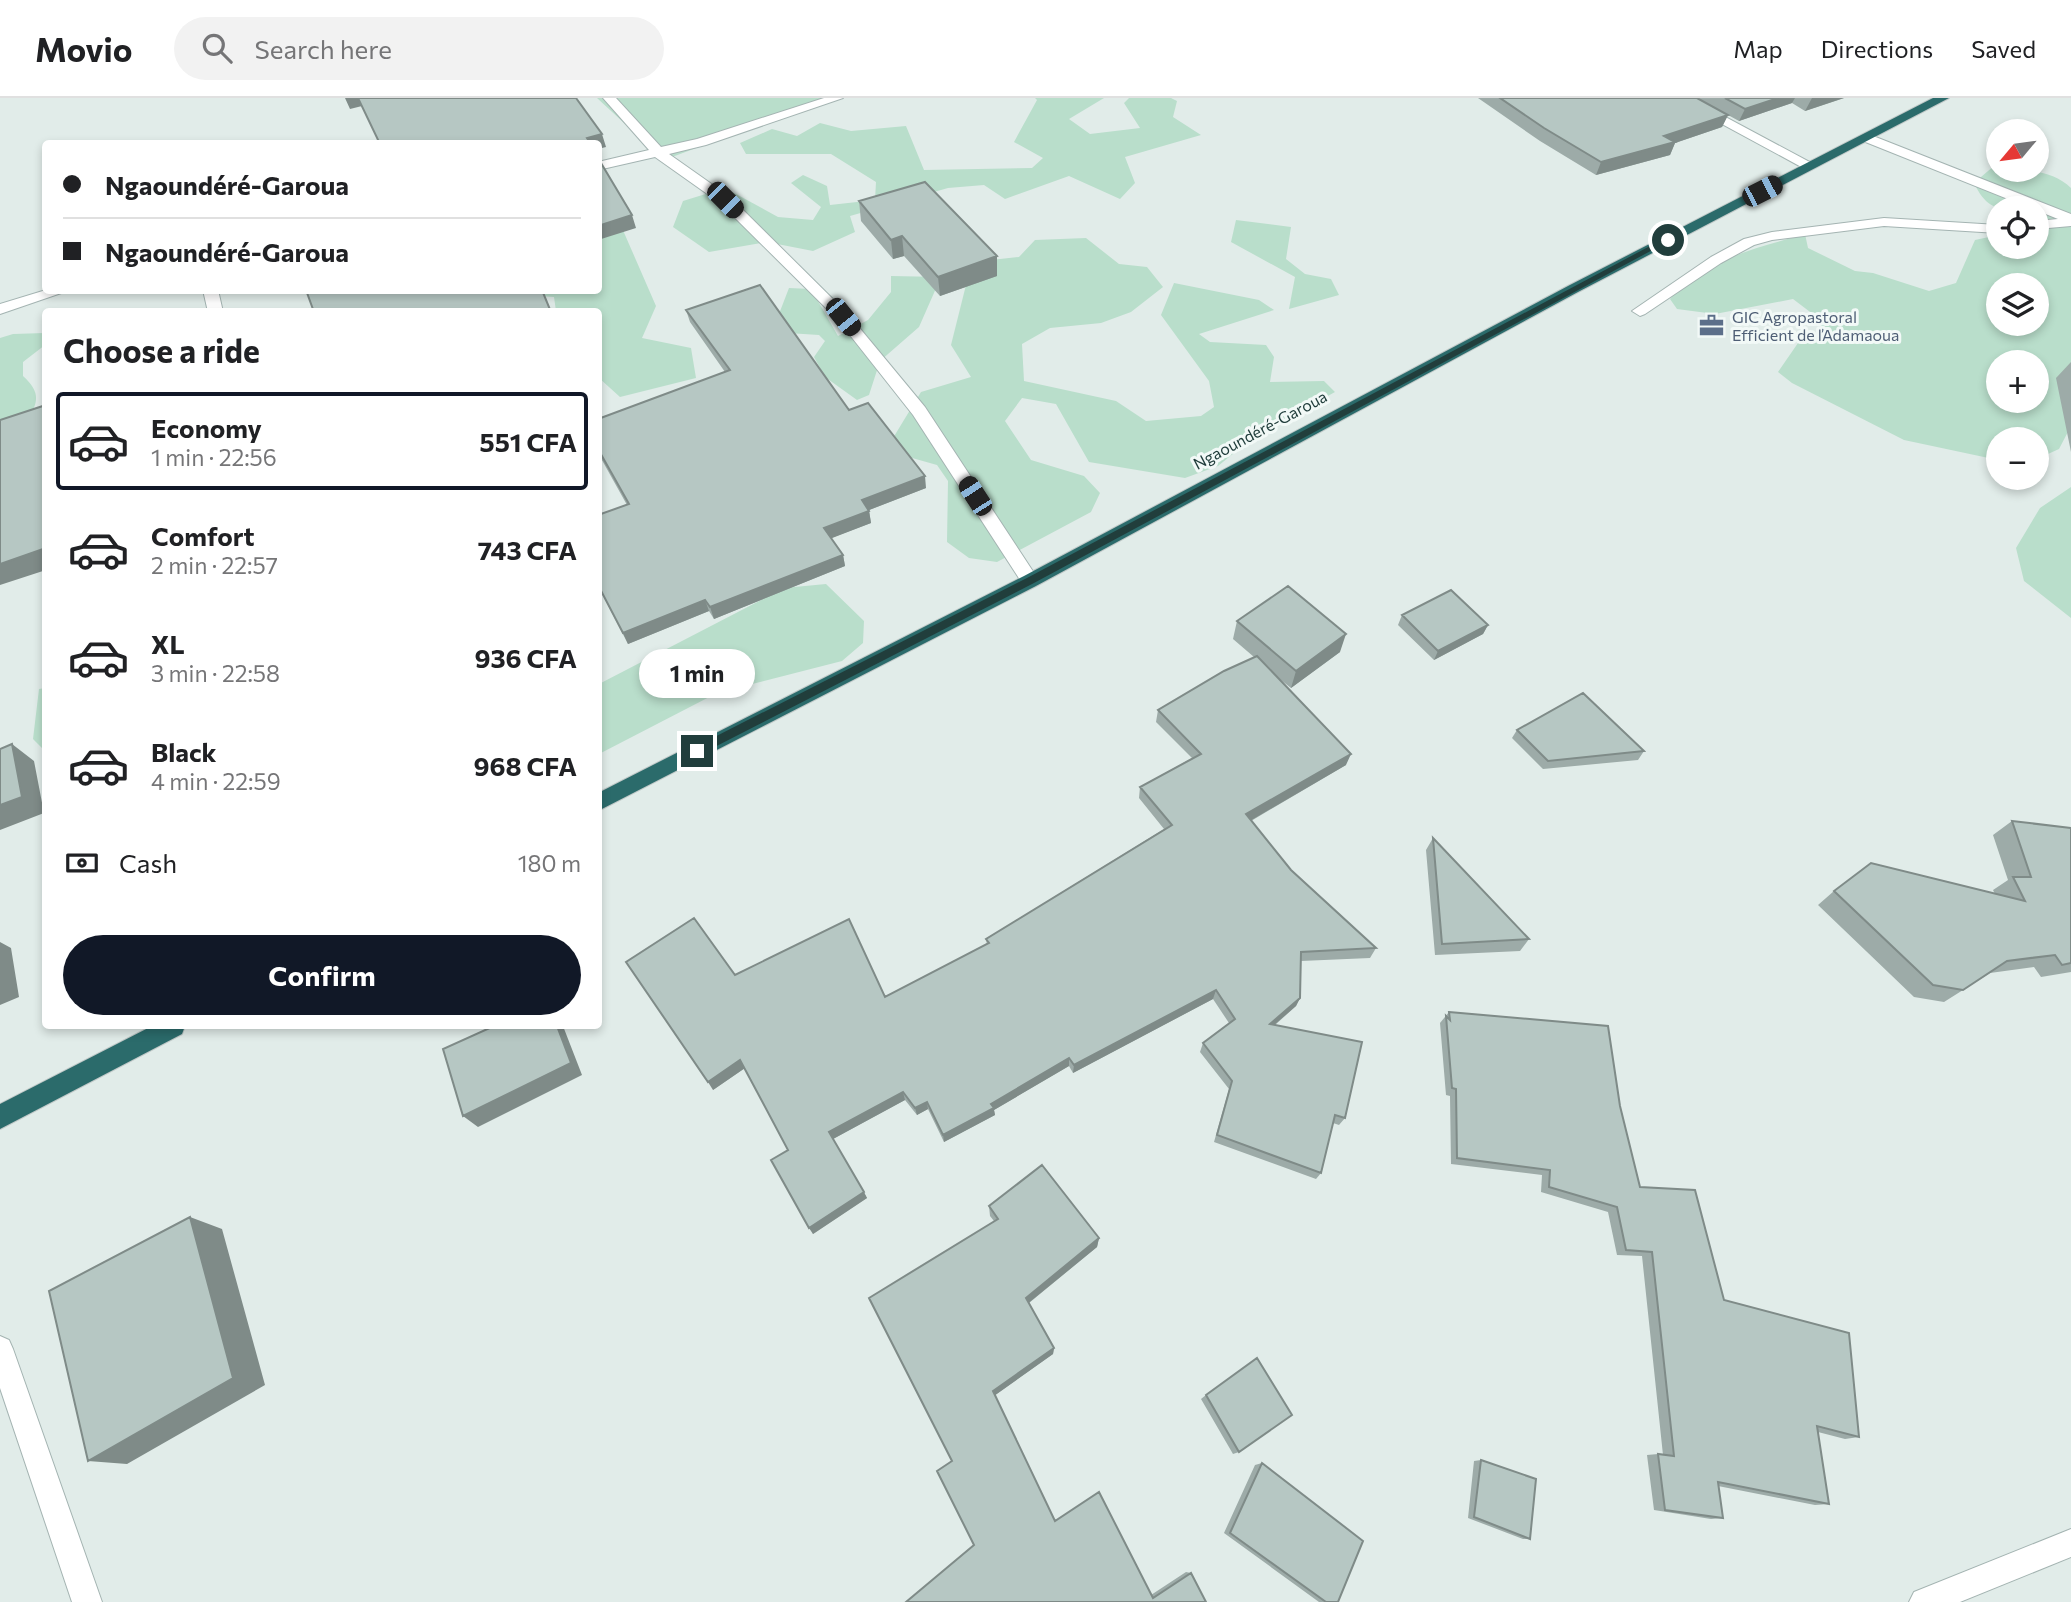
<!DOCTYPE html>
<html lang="en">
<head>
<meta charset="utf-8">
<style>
	body { margin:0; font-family:Commissioner,sans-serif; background:#f2f2f2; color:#202124; height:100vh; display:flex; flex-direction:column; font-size:26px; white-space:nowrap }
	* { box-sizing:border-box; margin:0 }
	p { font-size:23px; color:#757577 }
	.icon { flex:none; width:38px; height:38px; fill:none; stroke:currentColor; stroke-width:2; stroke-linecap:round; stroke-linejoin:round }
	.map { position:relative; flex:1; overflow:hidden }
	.details { position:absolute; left:42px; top:210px; width:560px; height:721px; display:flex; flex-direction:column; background:#fff; border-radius:7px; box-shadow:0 4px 10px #0003 }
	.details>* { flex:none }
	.guide { position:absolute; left:42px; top:42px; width:560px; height:154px; border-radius:7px; box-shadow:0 4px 10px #0003; display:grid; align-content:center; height:154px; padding:0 21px; background:#fff }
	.needle { width:46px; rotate:241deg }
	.tools { position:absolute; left:1986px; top:21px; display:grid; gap:14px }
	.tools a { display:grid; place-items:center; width:63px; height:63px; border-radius:50%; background:#fff; box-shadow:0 4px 10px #0003; font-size:35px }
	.end { position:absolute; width:32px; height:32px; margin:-16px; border:9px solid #213e3c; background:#fff; box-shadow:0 0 0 4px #fff }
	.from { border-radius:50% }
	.bubble { position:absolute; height:49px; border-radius:24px; background:#fff; box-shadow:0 4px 10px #0003; font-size:23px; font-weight:700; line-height:49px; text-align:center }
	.car { position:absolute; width:21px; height:42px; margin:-21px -10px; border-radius:9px; box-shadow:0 0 5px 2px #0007; background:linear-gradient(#222 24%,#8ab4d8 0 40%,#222 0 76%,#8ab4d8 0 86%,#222 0) }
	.guide b { display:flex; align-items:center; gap:24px; height:66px; font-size:26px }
	.guide b+b { border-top:2px solid #e0e0e0 }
	.guide i { width:18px; height:18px; background:#202124 }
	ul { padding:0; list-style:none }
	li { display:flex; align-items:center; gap:21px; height:98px; margin:0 14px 10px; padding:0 7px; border:4px solid transparent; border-radius:7px }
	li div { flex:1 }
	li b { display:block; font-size:26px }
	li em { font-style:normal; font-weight:700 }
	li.active { border-color:#111827 }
	li>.icon { width:63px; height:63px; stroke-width:1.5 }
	h2 { padding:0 21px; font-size:32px; line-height:84px }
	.pay { display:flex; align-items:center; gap:18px; height:77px; padding:0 21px; font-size:26px }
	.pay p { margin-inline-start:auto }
	.primary-button { display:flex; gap:14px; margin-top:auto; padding:14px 21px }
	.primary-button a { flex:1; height:80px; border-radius:42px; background:#111827; color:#fff; font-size:28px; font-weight:700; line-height:80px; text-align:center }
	header { display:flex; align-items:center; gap:42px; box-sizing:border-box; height:98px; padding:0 35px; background:#fff; border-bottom:2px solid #e0e0e0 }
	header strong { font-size:33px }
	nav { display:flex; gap:38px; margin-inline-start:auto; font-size:24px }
	.search { width:490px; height:63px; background:#f2f2f2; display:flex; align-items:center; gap:18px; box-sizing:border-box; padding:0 24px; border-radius:38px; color:#757577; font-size:26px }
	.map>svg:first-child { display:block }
	.green { fill:#b9decb; fill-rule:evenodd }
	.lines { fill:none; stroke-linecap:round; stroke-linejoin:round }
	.street-casing { stroke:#a4b4b2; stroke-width:2 }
	.highway-casing { stroke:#c1c9c8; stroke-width:2 }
	.street { fill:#fff; fill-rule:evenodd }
	.highway { fill:#2b6b6b; fill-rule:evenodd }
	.wall { fill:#9daba8 }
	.shaded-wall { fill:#7f8b88 }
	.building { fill:#b6c7c3; stroke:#7f8b88; stroke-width:2 }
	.route { fill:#213e3c }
	.labels { text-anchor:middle; stroke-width:6; stroke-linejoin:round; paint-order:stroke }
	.far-service-label { font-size:16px; fill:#4e5e75; stroke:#f2f9f7; text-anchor:start }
	.far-street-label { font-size:16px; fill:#213e3c; stroke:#f2f9f7 }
</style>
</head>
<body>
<header>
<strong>Movio</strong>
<div class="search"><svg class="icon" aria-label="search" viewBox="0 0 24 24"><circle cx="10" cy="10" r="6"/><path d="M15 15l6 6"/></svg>Search here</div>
<nav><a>Map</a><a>Directions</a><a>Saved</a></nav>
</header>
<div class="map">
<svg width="2071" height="1504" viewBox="0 0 2071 1504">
	<rect width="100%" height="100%" fill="#e1ece9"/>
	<path class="green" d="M597,0H831L664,62Z
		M1035,0H1104L1069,21L1090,36L1140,30L1124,5L1129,0H1171L1177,3L1173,19L1201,37L1125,59L1135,85L1120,101L1069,78L1005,101L984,87L948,90L850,118L855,134L813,153L767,144L709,154L673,129L683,103L725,90L778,119L813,122L821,109L791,85L803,77L827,88L830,107L875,102L876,84L831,56H746L740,45L772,31L797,38L820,25L851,33L906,28L924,72L1032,70L1043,60L1014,44L1037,2Z
		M1995,67L1998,68V72C2023,72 2052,71 2071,90V328L2059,351L2037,361V341H1998V362L1904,342L1792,285L1778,274L1798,245L1822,232L1818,220L1793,201L1715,216L1677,211L1670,201C1702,161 1758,150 1805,136L1808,150L1855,173L1873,175L1929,193L1956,185L1975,142L1998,137V149H2037V110C2004,110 1990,118 1974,85ZM1998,187H2037V226H1998ZM1998,264H2037V303H1998Z
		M1236,122L1291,129L1286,161L1305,176L1331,181L1339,197L1289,211L1295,179L1231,144Z
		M622,130L656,208L642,240L691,250L696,280L620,299L599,280L598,214L556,213L554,199L522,197L509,214L396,192H598L599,131Z
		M1086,140L1119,166L1147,169L1163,189L1131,214L1101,225L1050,230L1022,246L1024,283L1116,303L1146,323L1201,318L1214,309L1209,283L1161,217L1174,185L1259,202L1274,212L1199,236L1210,244L1266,247L1274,259L1270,284L1324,283L1335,294L1255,338L1218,368L1185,380L1089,364L1056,306L1022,300L1005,323L1031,362L1084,378L1100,395L1091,414L997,464L969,460L947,444L948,383L937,367L898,356L890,345L921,294L971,279L951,247L970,171L982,163L1019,159L1035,142Z
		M891,178L941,179L919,229L880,263L869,297L857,302L825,279L814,259L825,243L819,237L772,234L789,190L811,191L838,238L868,222L891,194Z
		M45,235V247L23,264V278C40,294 39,302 28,322L0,331V240L13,236Z
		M2071,389V520L2024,483L2016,450L2040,410Z
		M826,486L864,523L863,545L842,563L717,595L599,656V586L784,490Z
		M45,590H46L45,653L33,641L39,591Z"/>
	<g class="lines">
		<defs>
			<path id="street" d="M603,0H616L661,49L697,41L824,0H843L706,47L669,56L730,99L848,216L925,309L1036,478L1039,483L1036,488H1024L913,317L838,222L720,105L655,59L598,72V64L649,52Z
				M1674,0H1690L1817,68L1810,72L1805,71Z
				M1868,36L2071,116V128L2037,131V123L2058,121L1863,43V37Z
				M1884,120L1998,127V135L1884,128L1772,142L1754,147L1721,165L1645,216L1640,218L1632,213L1711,159L1744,141L1772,134Z
				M46,192H70L0,216V206Z
				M203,192H218L223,214H208Z
				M0,1238L9,1242L13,1251L102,1504H72L0,1290Z
				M2071,1431V1459L1960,1504H1909L1914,1494Z"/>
			<path id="highway" d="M1933,0H1949L1578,194L1036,488L598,713V695L1024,478L1568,188Z
				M152,928H185L182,936L0,1031V1006Z"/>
		</defs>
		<use href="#street" class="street-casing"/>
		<use href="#highway" class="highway-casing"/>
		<use href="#street" class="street"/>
		<use href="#highway" class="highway"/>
	</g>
	<path class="wall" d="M1478,0H1844L1805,13L1792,5L1739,23L1728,17L1722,29L1675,45L1670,57L1596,77L1540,43Z
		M859,103L997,178L940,198L904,158L893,161L861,123Z
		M686,212L849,312L926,390L869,412L871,425L831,440L843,457L845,468L714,521L709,513L628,546L598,488V417L627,407L598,355V321L725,274L690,224Z
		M2071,264V354L2056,280Z
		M1402,517L1488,527L1483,536L1434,562L1398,527Z
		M1237,523L1340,554L1291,590L1276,578L1346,667L1251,723L1291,772L1376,850L1370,860L1301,863L1300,900L1296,908L1275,927L1345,1020L1339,1027L1333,1025L1321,1075L1316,1081L1214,1044L1229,991L1200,954L1203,945L1229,925L1213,901L1073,975L1069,968L994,1012L995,1017L944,1044L928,1011L917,1017L905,1002L833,1041L867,1100L813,1136L788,1052L745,970L713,992L735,877L885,899L987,847L986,841L1164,731L1139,700L1140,689L1192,660L1156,624L1158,612L1254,559L1233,541Z
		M1517,632L1644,653L1638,662L1543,671L1512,640Z
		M2012,723L2071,730V874L2041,879L2034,869L1990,875L1944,904L1914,899L1818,807L1834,793L1995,796L1993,792L2008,782L1993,737Z
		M1433,740L1529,841L1520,853L1435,857L1426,752Z
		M1449,914L1620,1008L1640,1089L1724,1202L1859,1339L1845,1341L1818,1334L1829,1406L1815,1407L1718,1388L1723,1420L1711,1421L1654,1412L1647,1357L1658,1356L1663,1357L1642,1158L1617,1157L1608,1114L1541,1094L1542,1077L1451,1066L1450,998L1446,997L1440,925Z
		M989,1108L1099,1140L1097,1149L1029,1205L1054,1250L1053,1256L995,1297L1055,1423L1151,1497L1186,1474L1191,1475L1206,1504H906L974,1447L994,1123L990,1118Z
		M1206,1297L1239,1354L1233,1356L1201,1301Z
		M1481,1362L1530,1441H1523L1468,1420L1474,1363Z
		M1262,1365L1338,1504H1319L1224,1435L1255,1367Z"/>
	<path class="shaded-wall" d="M345,0H358L362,8L350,11Z
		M1778,0H1795L1792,5L1739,23L1745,11Z
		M1812,0H1844L1805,13Z
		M1728,17L1722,29L1675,45L1670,57L1596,77L1601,64L1664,38Z
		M602,36L606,49L598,51V46H589L587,40Z
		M632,117L636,130L598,142V128Z
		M902,138L904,158L893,161L891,142Z
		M997,158V178L940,198L938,179Z
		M925,378L926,390L864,414L862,402Z
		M869,413L871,425L827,442L824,430Z
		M46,450V472L0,487V466Z
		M843,457L845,468L714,521L710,509Z
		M705,502L709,513L628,546L623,535Z
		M1488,527L1483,536L1434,562L1438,553Z
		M1346,536L1340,554L1291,590L1296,573Z
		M12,646L34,663L44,715L0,732V707Z
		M1351,656L1346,667L1243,727L1246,716Z
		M0,844L11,850L19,899L0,907Z
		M1216,892L1213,901L1073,975L1074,967Z
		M1300,900L1296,908L1266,934L1270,926Z
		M557,928H563L582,977L478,1029L463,1018Z
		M1069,960V968L994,1012L995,1017L944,1044L943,1037L991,1006Z
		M740,962L745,970L713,992L708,984Z
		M903,994L905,1002L833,1041L829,1034Z
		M927,1004L928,1011L917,1017L915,1010Z
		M864,1094L867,1100L813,1136L809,1130Z
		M190,1119L222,1131L265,1287L127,1366L88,1363Z
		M1099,1140L1097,1149L1026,1207V1200Z
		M1054,1250L1053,1256L994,1298L993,1293Z"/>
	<path class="building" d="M358,0H576L602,36L587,40L591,46H380Z
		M1500,0H1697L1728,17L1664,38L1675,44L1601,64L1544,30Z
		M1725,0H1778L1745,11Z
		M598,60L632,117L598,128Z
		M925,84L997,158L938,179L902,138L891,142L859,103Z
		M760,187L849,312L868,305L925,378L862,402L869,413L824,430L843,457L710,509L705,502L623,535L598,487V417L629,406L598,351V321L730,272L686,212Z
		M306,192H542L551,214H314Z
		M46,307V361H44L46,366V450L0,466V322Z
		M1288,488L1346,536L1296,573L1237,523Z
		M1451,492L1488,527L1438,553L1402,517Z
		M1257,558L1351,656L1246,716L1291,772L1376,850L1301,854L1300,900L1270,926L1362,944L1345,1020L1335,1017L1321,1075L1217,1037L1232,983L1203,945L1235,921L1216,892L1074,967L1069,960L991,1006L994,1010L943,1037L927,1004L915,1010L903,994L829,1034L864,1094L809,1130L771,1062L788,1052L740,962L708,984L626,864L694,820L735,877L849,821L885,899L989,845L986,841L1172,727L1140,689L1201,656L1158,612L1224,573Z
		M1583,595L1644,653L1548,663L1517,632Z
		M12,646L22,699L0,707V651Z
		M2012,723L2071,730V865L2062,867L2055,857L2007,863L1963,892L1933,887L1834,793L1871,765L2025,803L2013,779H2031Z
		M1433,740L1529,841L1442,846Z
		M1449,914L1608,928L1620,1008L1640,1089L1695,1092L1724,1202L1849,1235L1859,1339L1817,1328L1829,1406L1718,1384L1723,1420L1665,1412L1658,1356L1674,1358L1652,1154L1626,1152L1617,1109L1549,1089L1550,1072L1457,1060L1456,991L1452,990L1446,918L1450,922Z
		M494,928H557L571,965L463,1018L443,951Z
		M1042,1067L1099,1140L1026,1200L1054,1250L993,1293L1055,1423L1099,1394L1153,1500L1191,1475L1206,1504H906L974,1447L937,1373L952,1363L869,1200L998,1121L989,1108Z
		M190,1119L233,1280L88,1363L49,1193Z
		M1257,1260L1292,1317L1239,1354L1206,1297Z
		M1481,1362L1536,1381L1530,1441L1474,1419Z
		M1262,1365L1363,1443L1338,1504H1326L1230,1435Z"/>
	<path class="route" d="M1665,140L1671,142L1034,485L701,656H693V650L1027,480Z"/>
	<defs>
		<symbol id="office-bare" viewBox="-9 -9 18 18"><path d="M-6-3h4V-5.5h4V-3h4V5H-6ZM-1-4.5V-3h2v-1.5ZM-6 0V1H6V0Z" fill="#5c6f8a" stroke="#f2f9f7" stroke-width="2.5" paint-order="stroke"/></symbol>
	</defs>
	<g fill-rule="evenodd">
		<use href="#office-bare" x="1694" y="210" width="35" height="35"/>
	</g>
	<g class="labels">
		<g class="far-service-label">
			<text x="1732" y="225">GIC Agropastoral<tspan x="1732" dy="18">Efficient de ľAdamaoua</tspan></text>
		</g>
		<g class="far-street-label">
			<text transform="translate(1260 332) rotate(-28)" y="6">Ngaoundéré-Garoua</text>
		</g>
	</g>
</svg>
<div class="tools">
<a><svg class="needle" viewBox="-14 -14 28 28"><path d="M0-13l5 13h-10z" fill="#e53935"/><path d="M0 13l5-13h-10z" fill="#757577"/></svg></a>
<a><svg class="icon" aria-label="locate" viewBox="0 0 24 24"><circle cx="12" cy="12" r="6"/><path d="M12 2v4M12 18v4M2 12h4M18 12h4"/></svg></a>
<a><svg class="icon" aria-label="layers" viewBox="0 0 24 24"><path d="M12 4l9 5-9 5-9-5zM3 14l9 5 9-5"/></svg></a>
<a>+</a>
<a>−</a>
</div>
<i class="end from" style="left:1668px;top:142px"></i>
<i class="end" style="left:697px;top:653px"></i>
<div class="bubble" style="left:639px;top:551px;width:116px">1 min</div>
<i class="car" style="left:1762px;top:93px;rotate:63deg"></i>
<i class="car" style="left:725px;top:102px;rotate:135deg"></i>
<i class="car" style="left:843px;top:219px;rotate:141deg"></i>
<i class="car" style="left:975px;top:398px;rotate:327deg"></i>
<div class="guide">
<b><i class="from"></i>Ngaoundéré-Garoua</b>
<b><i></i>Ngaoundéré-Garoua</b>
</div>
<section class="details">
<h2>Choose a ride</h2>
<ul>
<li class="active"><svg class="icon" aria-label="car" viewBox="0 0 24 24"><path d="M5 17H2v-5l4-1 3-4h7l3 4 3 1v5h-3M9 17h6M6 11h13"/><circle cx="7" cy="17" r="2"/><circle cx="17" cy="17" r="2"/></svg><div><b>Economy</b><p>1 min · 22:56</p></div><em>551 CFA</em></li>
<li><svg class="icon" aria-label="car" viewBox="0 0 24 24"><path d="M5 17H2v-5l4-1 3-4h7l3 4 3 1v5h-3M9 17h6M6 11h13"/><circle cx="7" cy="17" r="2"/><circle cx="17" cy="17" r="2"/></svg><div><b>Comfort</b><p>2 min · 22:57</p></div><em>743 CFA</em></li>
<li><svg class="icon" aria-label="car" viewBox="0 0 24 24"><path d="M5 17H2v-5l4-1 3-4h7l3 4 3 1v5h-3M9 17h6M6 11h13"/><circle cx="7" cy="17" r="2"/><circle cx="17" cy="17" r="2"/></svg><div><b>XL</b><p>3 min · 22:58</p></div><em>936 CFA</em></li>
<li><svg class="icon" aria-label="car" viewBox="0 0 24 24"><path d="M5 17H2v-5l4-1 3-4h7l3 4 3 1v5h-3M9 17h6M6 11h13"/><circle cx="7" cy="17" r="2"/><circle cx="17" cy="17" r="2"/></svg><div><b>Black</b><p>4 min · 22:59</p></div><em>968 CFA</em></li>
</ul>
<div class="pay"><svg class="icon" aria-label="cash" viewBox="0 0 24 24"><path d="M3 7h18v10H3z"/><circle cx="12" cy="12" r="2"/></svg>Cash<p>180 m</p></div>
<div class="primary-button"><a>Confirm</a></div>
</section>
</div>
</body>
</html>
